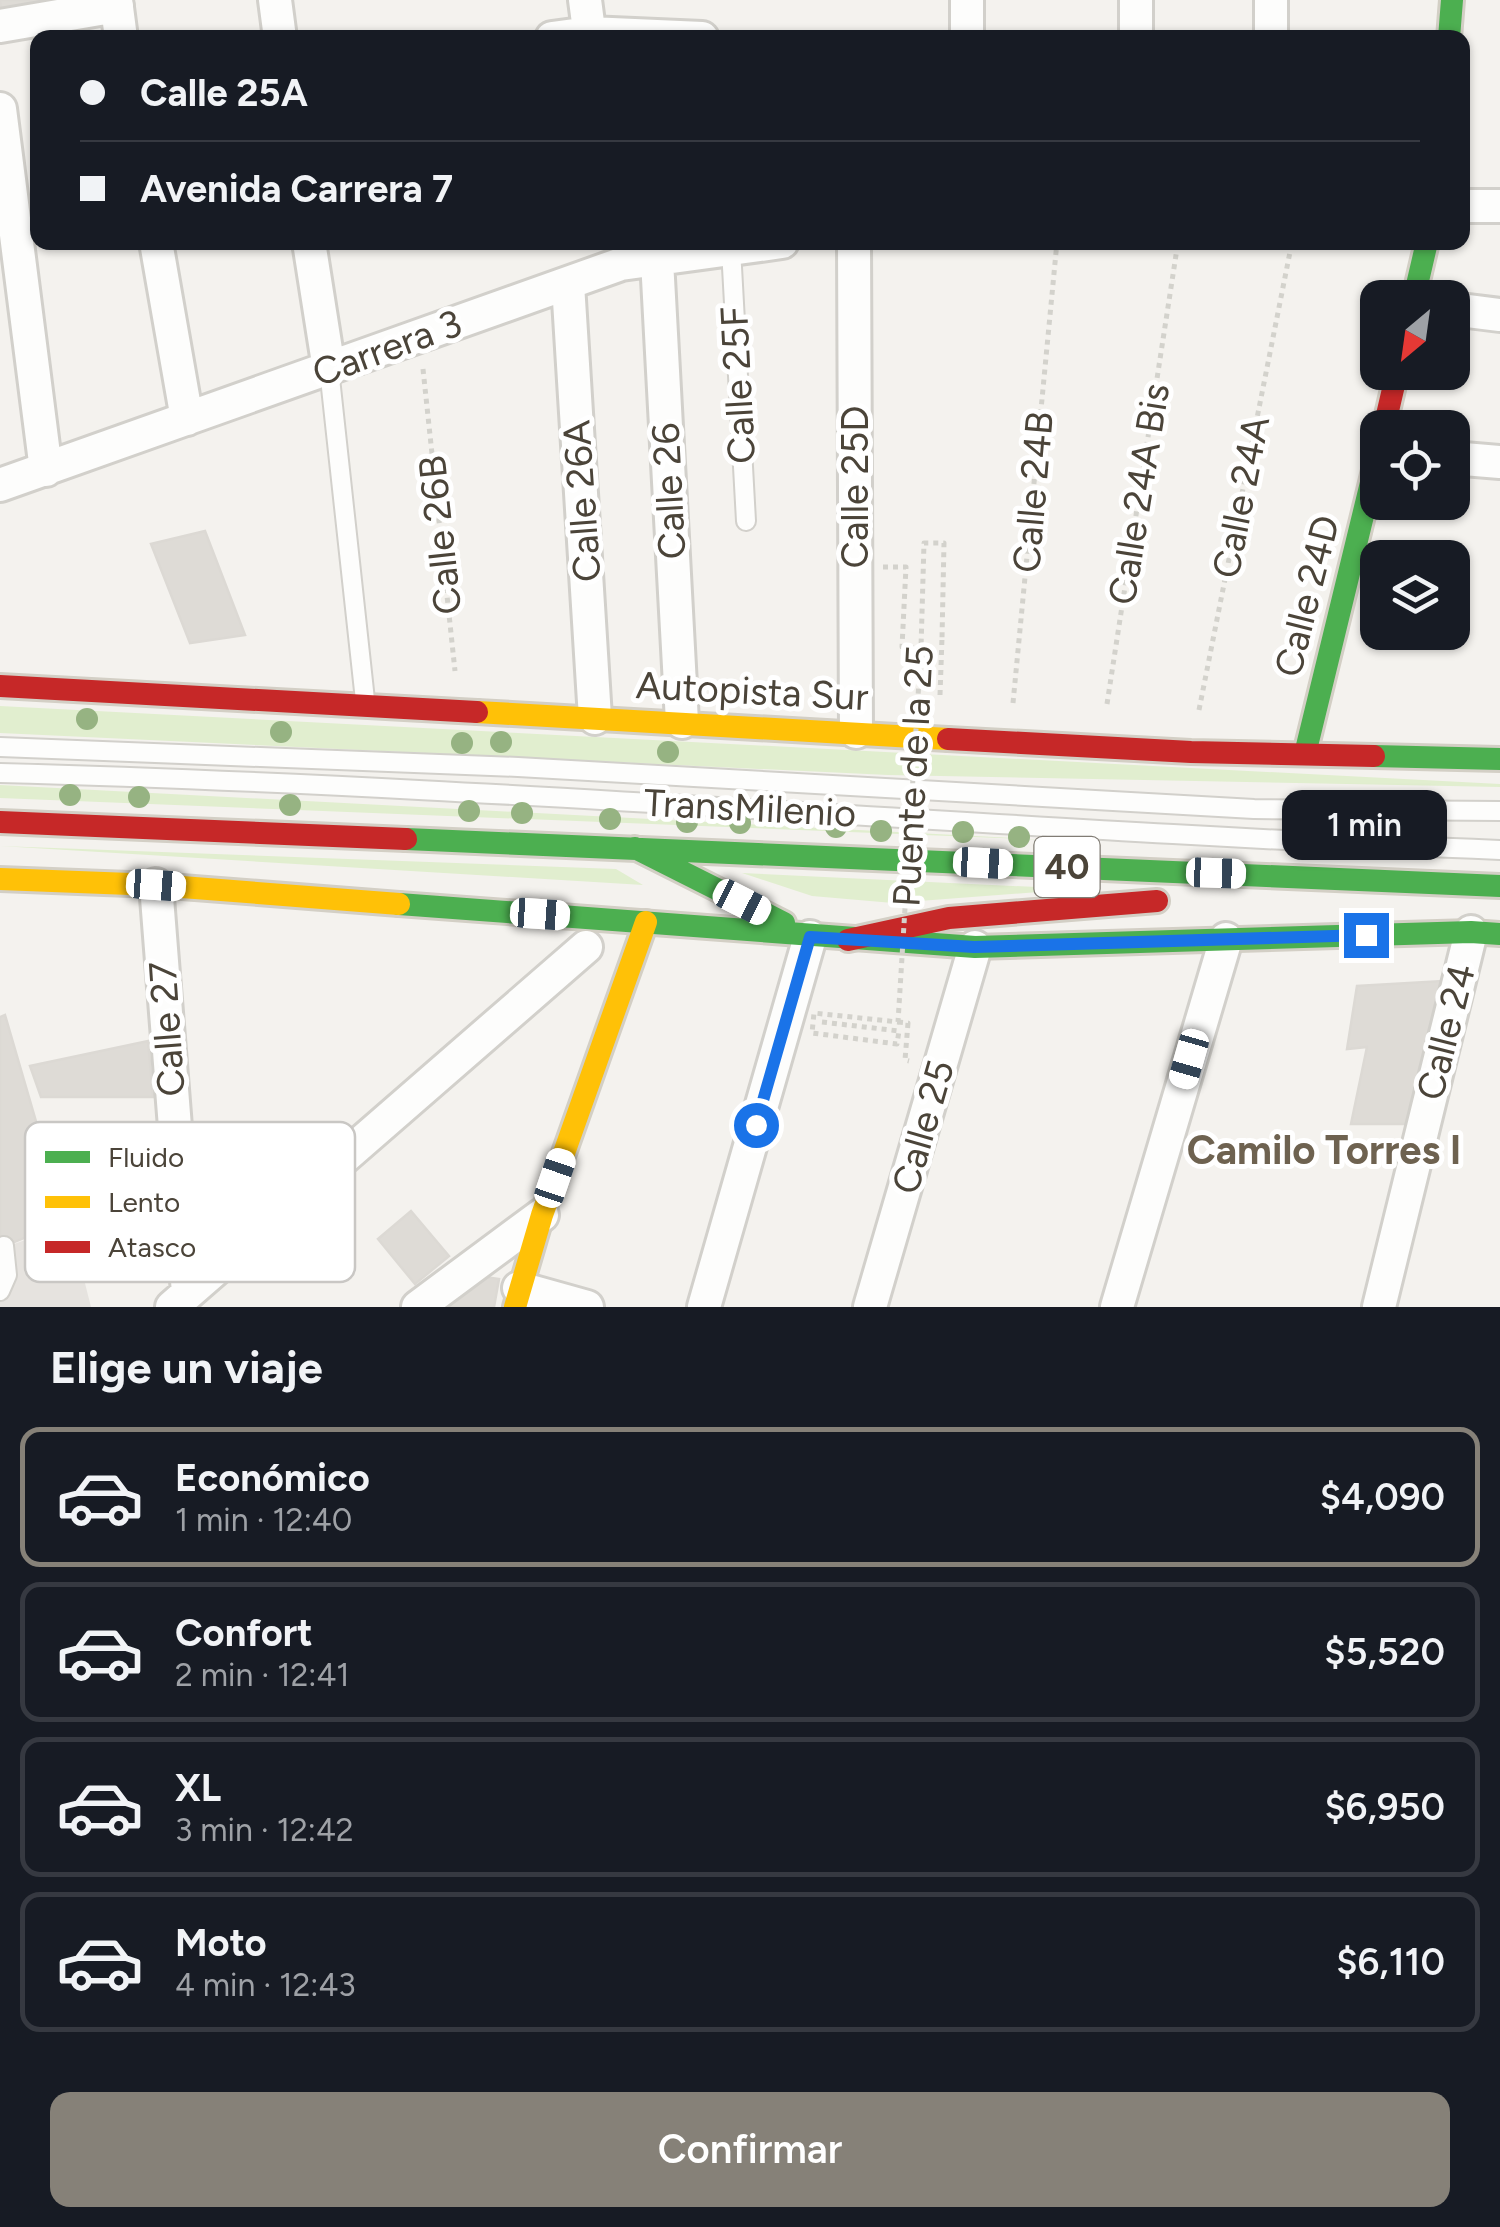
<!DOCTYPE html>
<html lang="es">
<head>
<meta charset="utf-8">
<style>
	body { margin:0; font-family:Figtree,sans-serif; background:#242831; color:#f1f3f6; height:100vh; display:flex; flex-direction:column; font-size:38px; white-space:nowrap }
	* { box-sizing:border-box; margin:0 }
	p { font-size:32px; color:#9ea1a6 }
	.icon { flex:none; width:55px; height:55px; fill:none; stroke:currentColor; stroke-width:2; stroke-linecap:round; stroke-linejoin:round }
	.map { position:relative; height:1307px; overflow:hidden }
	.side { display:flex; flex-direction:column; background:#171b24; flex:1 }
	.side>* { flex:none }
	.hud { position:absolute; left:30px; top:30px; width:1440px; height:220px; border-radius:20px; box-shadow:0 2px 8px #0004; display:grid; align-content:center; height:220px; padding:0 50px; background:#171b24 }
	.needle { width:65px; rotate:209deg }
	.fabs { position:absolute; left:1360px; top:280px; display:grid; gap:20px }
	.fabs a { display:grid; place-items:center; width:110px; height:110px; border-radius:20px; background:#171b24; box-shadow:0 2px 8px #0004; font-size:50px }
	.end { position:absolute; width:45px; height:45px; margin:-22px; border:12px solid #1a73e8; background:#fff; box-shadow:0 0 0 5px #fff }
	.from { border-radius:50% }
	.bubble { position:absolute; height:70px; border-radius:20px; background:#171b24; box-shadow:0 2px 8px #0004; font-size:32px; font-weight:600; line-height:70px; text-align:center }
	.car { position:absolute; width:30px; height:60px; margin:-30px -15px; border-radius:12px; box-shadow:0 0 8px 2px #0007; background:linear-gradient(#fff 24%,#345 0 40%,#fff 0 76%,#345 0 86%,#fff 0) }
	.hud b { display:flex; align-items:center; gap:35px; height:95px; font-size:38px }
	.hud b+b { border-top:2px solid #363941 }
	.hud i { width:25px; height:25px; background:#f1f3f6 }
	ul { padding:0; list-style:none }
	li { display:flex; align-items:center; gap:30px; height:140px; margin:0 20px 15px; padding:0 30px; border:5px solid #363941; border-radius:20px }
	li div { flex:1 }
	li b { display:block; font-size:38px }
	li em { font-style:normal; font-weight:600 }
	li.selected { border-color:#868178 }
	li>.icon { width:90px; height:90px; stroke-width:1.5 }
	h2 { padding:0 50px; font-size:45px; line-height:120px }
	.action { display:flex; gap:20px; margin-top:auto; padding:20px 50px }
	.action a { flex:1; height:115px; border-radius:20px; background:#868178; color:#fff; font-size:40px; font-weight:600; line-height:115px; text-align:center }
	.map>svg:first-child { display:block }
	.green { fill:#e1eecf }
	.parking { fill:#e6e3df }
	.building { fill:#dedbd6; stroke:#dcd9d4; stroke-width:2.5 }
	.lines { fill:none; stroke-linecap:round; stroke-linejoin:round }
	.lane-casing { stroke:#d2d0cb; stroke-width:22 }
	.street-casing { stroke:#d2d0cb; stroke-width:38 }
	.fast-casing { stroke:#d3cfc5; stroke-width:28 }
	.slow-casing { stroke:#d3cfc5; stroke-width:28 }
	.jam-casing { stroke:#d3cfc5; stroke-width:28 }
	.path { stroke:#d3d2cc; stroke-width:5; stroke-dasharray:5 5; stroke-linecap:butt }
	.lane { stroke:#fdfdfc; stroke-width:18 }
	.street { stroke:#fdfdfc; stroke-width:32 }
	.fast { stroke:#4caf50; stroke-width:22 }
	.slow { stroke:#ffc107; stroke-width:22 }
	.jam { stroke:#c62828; stroke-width:22 }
	.path-bridge { stroke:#d3d2cc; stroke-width:5; stroke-dasharray:5 5; stroke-linecap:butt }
	.tree { fill:#96b382 }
	.route { stroke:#1a73e8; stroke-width:12 }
	.labels { text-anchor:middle; stroke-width:10; stroke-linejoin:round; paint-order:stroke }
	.shield { fill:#fff; stroke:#817c74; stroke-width:2.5 }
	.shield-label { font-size:35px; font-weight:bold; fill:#4b4439 }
	.street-label { font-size:38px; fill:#4b4439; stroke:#fff }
	.neighbourhood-label { font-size:40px; font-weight:bold; fill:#6e6250; stroke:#fff }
	.key { fill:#fff; stroke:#c9c7c4; stroke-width:2.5 }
	.key-label { font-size:28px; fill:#4b4439 }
</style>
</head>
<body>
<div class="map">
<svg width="1500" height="1307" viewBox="0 0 1500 1307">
	<rect width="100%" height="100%" fill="#f4f2ee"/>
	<path class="green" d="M0,706L1500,784V787L888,775L0,733Z
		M0,785L1050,840L0,798Z
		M0,846L616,869L643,885Z
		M742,873L1078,889L893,903L812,896Z"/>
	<path class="parking" d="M70,1224L91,1307H0V1249Z"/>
	<path class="building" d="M0,0H56L1,9Z
		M205,531L245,635L190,643L151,544Z
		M1442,981L1409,1124H1351L1367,1047L1347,1049L1357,986Z
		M5,1015L65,1221L0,1248V1017Z
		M148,1041L153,1097H41L30,1066Z
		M411,1211L449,1256L415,1284L378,1239Z
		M485,1277L499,1279L494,1307H446Z"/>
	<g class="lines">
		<defs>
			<path id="lane" d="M731,249L746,521
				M329,369L365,700
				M0,747L518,767L1254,809L1500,811
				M0,773C501,786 1000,830 1500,850
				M0,1291L7,1275L4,1246"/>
			<path id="street" d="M116,0L121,38
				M275,0L280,38
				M585,0L590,38
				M967,0V38
				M0,26L117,6
				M552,38L589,33L702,38
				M1136,38V0
				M1271,38V0
				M0,109L46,470
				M1462,206H1500
				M156,242L187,419
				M309,242L329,369
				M854,242L856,732
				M657,260L682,722
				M568,284L595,718
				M1452,309L1500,315
				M1452,458L1500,462
				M0,485L621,264L782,242
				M156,885L188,1293
				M519,1288L587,1307
				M172,1307L586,947
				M418,1307L542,1215
				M704,1307L810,937
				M870,1307L975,947
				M1117,1307L1226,939
				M1379,1307L1471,932"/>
			<path id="fast" d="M1449,38L1452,0
				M1414,298L1427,242
				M1305,754L1378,454
				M1374,756L1500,759
				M406,839L1500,886
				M635,848L784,923
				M399,904L975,947L1471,932L1500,934"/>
			<path id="slow" d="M477,712L948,739
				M0,879L156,885L399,904
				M515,1307L542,1215L646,922"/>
			<path id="jam" d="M1384,428L1397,372
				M0,686L477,712
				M948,739L1191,752L1374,756
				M0,822L406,839
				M848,940L949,918L1157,901"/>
		</defs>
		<use href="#lane" class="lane-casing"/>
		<use href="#street" class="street-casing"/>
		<use href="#fast" class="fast-casing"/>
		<use href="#slow" class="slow-casing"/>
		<use href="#jam" class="jam-casing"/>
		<path class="path" d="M423,369L455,671
			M883,567H906L902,647L921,648
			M940,695L942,638
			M1013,703L1057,242
			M1107,704L1178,242
			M1199,710L1292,242
			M898,1022L908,1023L905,1060L909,1061"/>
		<use href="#lane" class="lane"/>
		<use href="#street" class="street"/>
		<use href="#fast" class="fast"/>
		<use href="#slow" class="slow"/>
		<use href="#jam" class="jam"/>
		<path class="path-bridge" d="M822,1022L899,1031L897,1044L812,1033L814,1013L898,1022L921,648L924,543H944L942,638"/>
	</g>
	<g class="tree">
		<circle cx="87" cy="719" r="11"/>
		<circle cx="281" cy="732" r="11"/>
		<circle cx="501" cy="742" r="11"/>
		<circle cx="462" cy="743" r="11"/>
		<circle cx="668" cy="752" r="11"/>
		<circle cx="70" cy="795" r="11"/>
		<circle cx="139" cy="797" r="11"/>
		<circle cx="290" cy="805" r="11"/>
		<circle cx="469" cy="811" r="11"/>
		<circle cx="522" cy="813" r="11"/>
		<circle cx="610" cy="819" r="11"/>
		<circle cx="687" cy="822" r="11"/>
		<circle cx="740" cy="823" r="11"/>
		<circle cx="836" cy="827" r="11"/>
		<circle cx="881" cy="831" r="11"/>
		<circle cx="963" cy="832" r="11"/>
		<circle cx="1019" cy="837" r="11"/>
	</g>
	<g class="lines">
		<path class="route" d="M756,1125L810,937L974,947L1366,935"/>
	</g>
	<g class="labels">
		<rect class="shield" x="1034.5" y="837" width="65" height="60" rx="8"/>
		<g class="shield-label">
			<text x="1067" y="879">40</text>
		</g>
		<g class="street-label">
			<text transform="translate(387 348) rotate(-20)" y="13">Carrera 3</text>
			<text transform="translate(738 385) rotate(-93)" y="13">Calle 25F</text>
			<text transform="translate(855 487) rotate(-90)" y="13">Calle 25D</text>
			<text transform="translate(669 491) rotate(-93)" y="13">Calle 26</text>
			<text transform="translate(1033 492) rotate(-85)" y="13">Calle 24B</text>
			<text transform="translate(1139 494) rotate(-81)" y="13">Calle 24A Bis</text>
			<text transform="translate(1241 497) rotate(-79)" y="13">Calle 24A</text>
			<text transform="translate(582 501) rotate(-94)" y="13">Calle 26A</text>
			<text transform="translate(440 535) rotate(-96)" y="13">Calle 26B</text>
			<text transform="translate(1307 596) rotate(-76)" y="13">Calle 24D</text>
			<text transform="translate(752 691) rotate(3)" y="13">Autopista Sur</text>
			<text transform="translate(913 776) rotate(-87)" y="13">Puente de la 25</text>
			<text transform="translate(750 808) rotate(3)" y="13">TransMilenio</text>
			<text transform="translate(167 1029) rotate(-94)" y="13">Calle 27</text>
			<text transform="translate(1446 1032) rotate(-76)" y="13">Calle 24</text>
			<text transform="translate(923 1127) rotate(-74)" y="13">Calle 25</text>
		</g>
		<g class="neighbourhood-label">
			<text x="1324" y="1164">Camilo Torres I</text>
		</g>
	</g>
	<rect x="25" y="1122" width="330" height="160" rx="15" class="key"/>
	<rect x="45" y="1151" width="45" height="12" fill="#4caf50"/>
	<rect x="45" y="1196" width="45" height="12" fill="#ffc107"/>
	<rect x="45" y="1241" width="45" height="12" fill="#c62828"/>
	<g class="key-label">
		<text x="108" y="1167">Fluido</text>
		<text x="108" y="1212">Lento</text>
		<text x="108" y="1257">Atasco</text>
	</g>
</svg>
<div class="fabs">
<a><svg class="needle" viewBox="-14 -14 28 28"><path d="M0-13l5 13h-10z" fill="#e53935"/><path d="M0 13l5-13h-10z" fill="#9ea1a6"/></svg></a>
<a><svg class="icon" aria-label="locate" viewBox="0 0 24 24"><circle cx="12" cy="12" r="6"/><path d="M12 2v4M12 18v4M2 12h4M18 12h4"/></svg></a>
<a><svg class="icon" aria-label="layers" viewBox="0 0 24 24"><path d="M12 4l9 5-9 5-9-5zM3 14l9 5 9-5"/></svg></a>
</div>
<i class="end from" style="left:756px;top:1125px"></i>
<i class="end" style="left:1366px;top:935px"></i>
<div class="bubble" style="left:1282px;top:790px;width:165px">1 min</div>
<i class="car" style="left:983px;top:863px;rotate:93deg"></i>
<i class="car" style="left:1216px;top:873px;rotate:92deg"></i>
<i class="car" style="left:156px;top:885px;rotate:94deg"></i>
<i class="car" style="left:742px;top:902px;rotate:117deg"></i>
<i class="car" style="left:540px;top:914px;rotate:94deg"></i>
<i class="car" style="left:1189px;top:1059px;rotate:196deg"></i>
<i class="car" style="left:555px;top:1178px;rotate:19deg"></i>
<div class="hud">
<b><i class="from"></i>Calle 25A</b>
<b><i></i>Avenida Carrera 7</b>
</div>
</div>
<section class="side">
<h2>Elige un viaje</h2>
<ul>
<li class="selected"><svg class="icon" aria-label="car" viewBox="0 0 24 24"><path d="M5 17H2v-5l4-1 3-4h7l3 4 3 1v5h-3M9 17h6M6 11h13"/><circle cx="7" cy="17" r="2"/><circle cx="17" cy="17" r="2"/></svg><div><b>Económico</b><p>1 min · 12:40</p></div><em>$4,090</em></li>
<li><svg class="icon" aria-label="car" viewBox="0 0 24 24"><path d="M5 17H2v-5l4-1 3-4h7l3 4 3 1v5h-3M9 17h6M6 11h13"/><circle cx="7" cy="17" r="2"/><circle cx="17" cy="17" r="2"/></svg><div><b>Confort</b><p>2 min · 12:41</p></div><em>$5,520</em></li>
<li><svg class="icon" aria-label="car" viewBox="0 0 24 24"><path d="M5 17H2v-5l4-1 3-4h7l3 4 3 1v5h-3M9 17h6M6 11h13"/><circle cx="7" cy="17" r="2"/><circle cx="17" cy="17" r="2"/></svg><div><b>XL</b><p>3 min · 12:42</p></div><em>$6,950</em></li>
<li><svg class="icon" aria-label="car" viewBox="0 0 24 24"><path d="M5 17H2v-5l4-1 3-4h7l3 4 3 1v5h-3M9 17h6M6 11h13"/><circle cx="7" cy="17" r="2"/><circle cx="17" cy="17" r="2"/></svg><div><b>Moto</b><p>4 min · 12:43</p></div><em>$6,110</em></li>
</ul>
<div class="action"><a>Confirmar</a></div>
</section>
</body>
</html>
